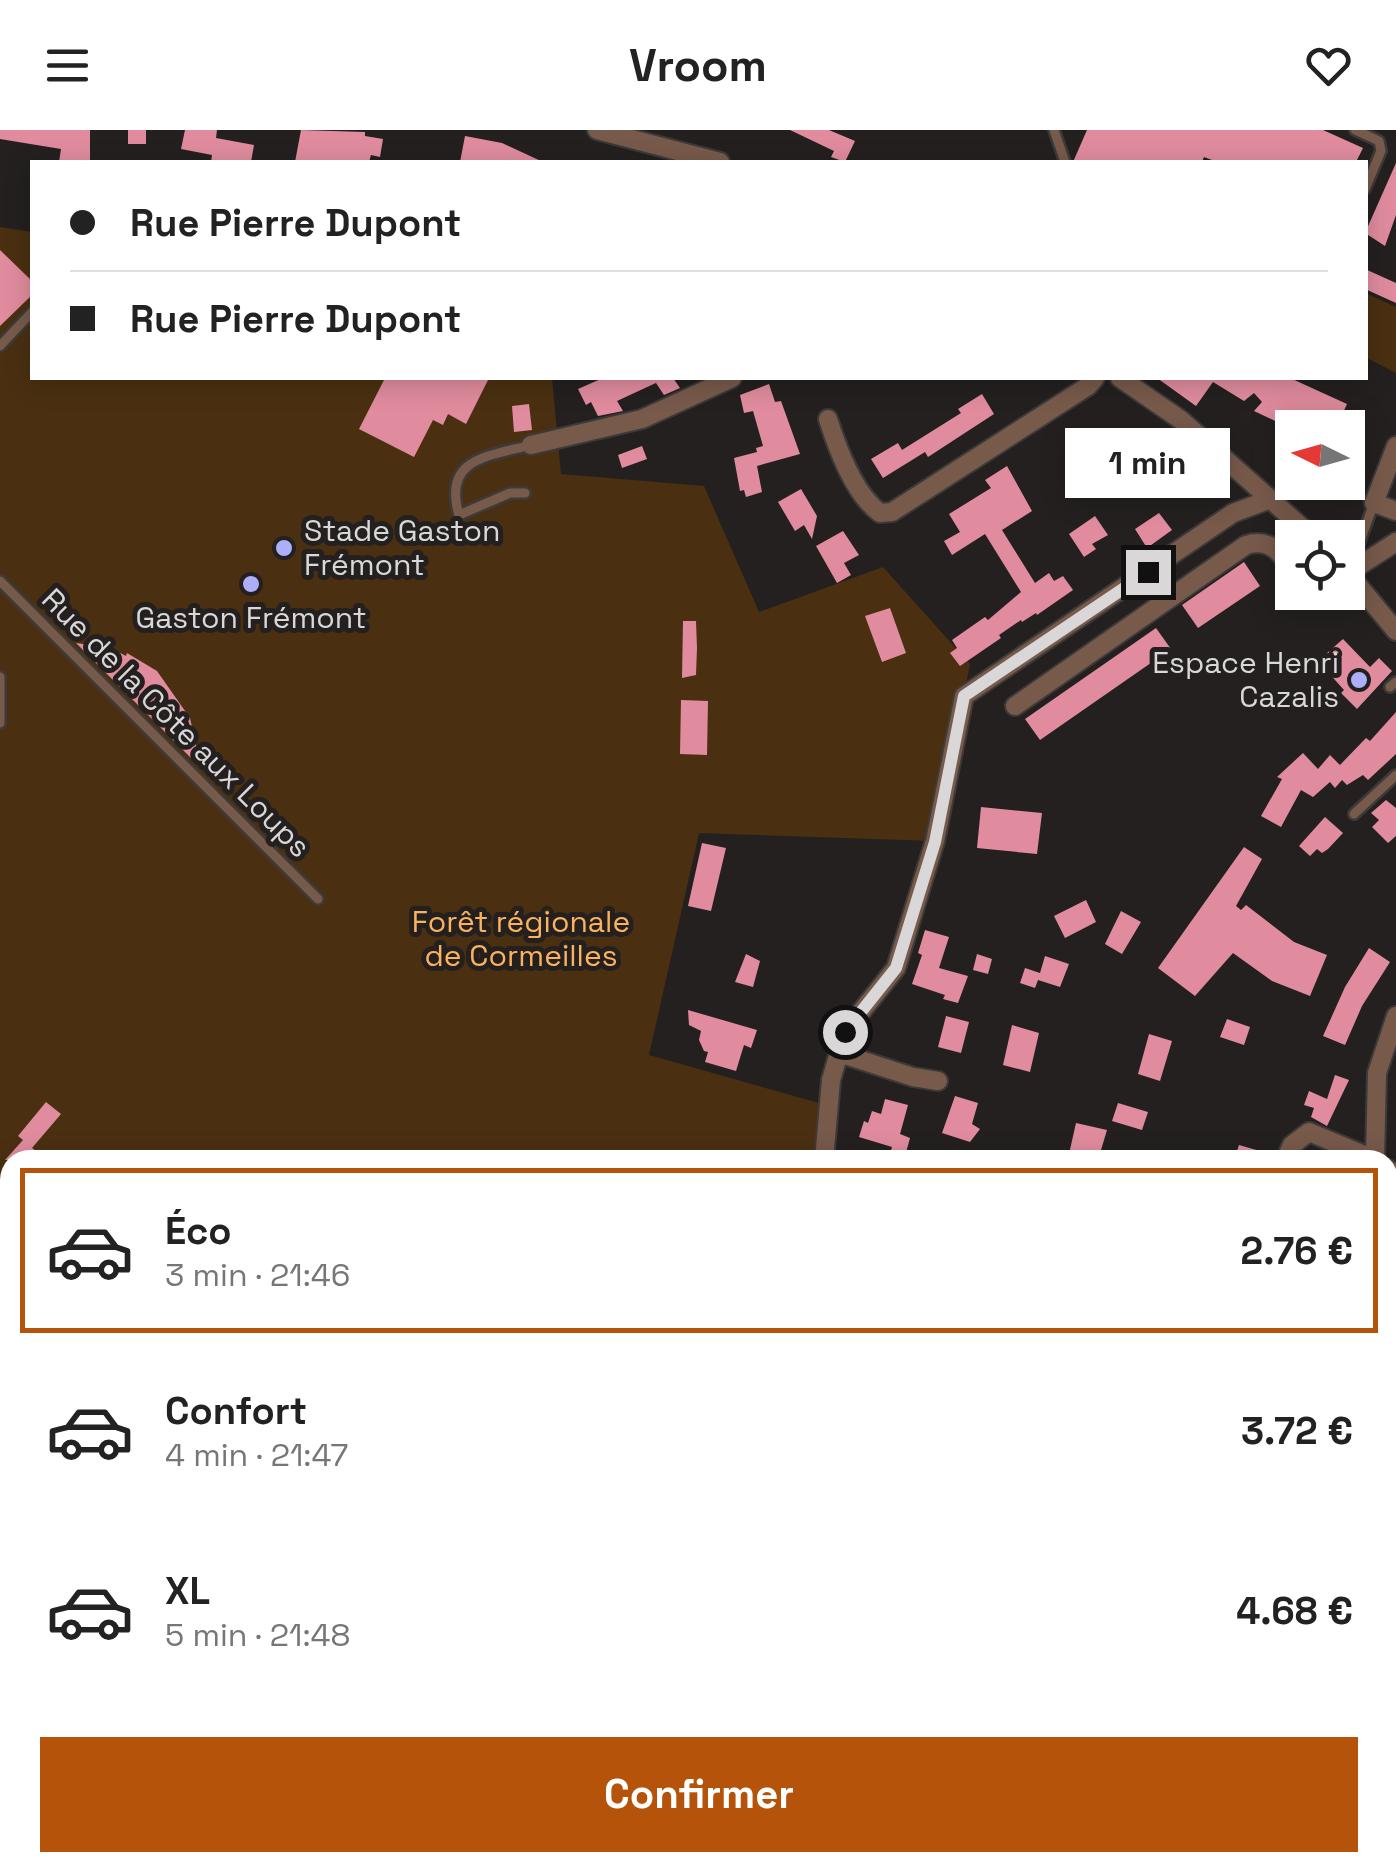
<!DOCTYPE html>
<html lang="fr">
<head>
<meta charset="utf-8">
<style>
	body { margin:0; font-family:"Space Grotesk",sans-serif; background:#f2f2f2; color:#222; height:100vh; display:flex; flex-direction:column; font-size:38px; white-space:nowrap }
	* { box-sizing:border-box; margin:0 }
	p { font-size:32px; color:#767676 }
	.icon { flex:none; width:55px; height:55px; fill:none; stroke:currentColor; stroke-width:2; stroke-linecap:round; stroke-linejoin:round }
	.map { position:relative; flex:1; overflow:hidden }
	.details { position:absolute; left:0px; top:1020px; width:1398px; height:722px; display:flex; flex-direction:column; background:#fff; border-radius:30px 30px 0 0; box-shadow:0 5px 25px #0003 }
	.details>* { flex:none }
	.guide { position:absolute; left:30px; top:30px; width:1338px; height:220px; border-radius:0px; box-shadow:0 5px 25px #0003; display:grid; align-content:center; height:220px; padding:0 40px; background:#fff }
	.needle { width:65px; rotate:275deg }
	.tools { position:absolute; left:1275px; top:280px; display:grid; gap:20px }
	.tools a { display:grid; place-items:center; width:90px; height:90px; border-radius:0px; background:#fff; box-shadow:0 5px 25px #0003; font-size:50px }
	.end { position:absolute; width:45px; height:45px; margin:-22px; border:12px solid #d9d7d7; background:#111; box-shadow:0 0 0 5px #111 }
	.from { border-radius:50% }
	.bubble { position:absolute; height:70px; border-radius:0px; background:#fff; box-shadow:0 5px 25px #0003; font-size:32px; font-weight:700; line-height:70px; text-align:center }
	.guide b { display:flex; align-items:center; gap:35px; height:95px; font-size:38px }
	.guide b+b { border-top:2px solid #e0e0e0 }
	.guide i { width:25px; height:25px; background:#222 }
	ul { padding:18px 0 0; list-style:none }
	li { display:flex; align-items:center; gap:30px; height:165px; margin:0 20px 15px; padding:0 20px; border:5px solid transparent; border-radius:0px }
	li div { flex:1 }
	li b { display:block; font-size:38px }
	li em { font-style:normal; font-weight:700 }
	li.current { border-color:#b45309 }
	li>.icon { width:90px; height:90px; stroke-width:1.5 }
	.action { display:flex; gap:20px; margin-top:auto; padding:20px 40px }
	.action a { flex:1; height:115px; border-radius:0px; background:#b45309; color:#fff; font-size:40px; font-weight:700; line-height:115px; text-align:center }
	header { display:flex; justify-content:space-between; align-items:center; height:130px; padding:0 40px; background:#fff; font-size:45px; font-weight:700 }
	.map>svg:first-child { display:block }
	.green { fill:#4a3011 }
	.building { fill:#e08c9e }
	.lines { fill:none; stroke-linecap:round; stroke-linejoin:round }
	.service-casing { stroke:#3d3a3a; stroke-width:14 }
	.minor-casing { stroke:#3d3a3a; stroke-width:22 }
	.tertiary-casing { stroke:#3d3a3a; stroke-width:28 }
	.service { stroke:#785a4b; stroke-width:9 }
	.minor { stroke:#785a4b; stroke-width:18 }
	.tertiary { stroke:#785a4b; stroke-width:22 }
	.route { stroke:#d9d7d7; stroke-width:12 }
	.poi-dot { fill:#adaffb; stroke:#242020; stroke-width:4 }
	.labels { text-anchor:middle; stroke-width:10; stroke-linejoin:round; paint-order:stroke }
	.poi-label { font-size:30px; fill:#d9d7d7; stroke:#242020; text-anchor:start }
	.street-label { font-size:30px; fill:#d9d7d7; stroke:#242020 }
	.park-label { font-size:30px; fill:#fcb25b; stroke:#242020 }
</style>
</head>
<body>
<header><svg class="icon" aria-label="menu" viewBox="0 0 24 24"><path d="M4 6h16M4 12h16M4 18h16"/></svg>Vroom<svg class="icon" aria-label="heart" viewBox="0 0 24 24"><path d="M12 20l-8-8c-3-5 5-10 8-4 3-6 11-1 8 4z"/></svg></header>
<div class="map">
<svg width="1396" height="1742" viewBox="0 0 1396 1742">
	<rect width="100%" height="100%" fill="#242020"/>
	<path class="green" d="M0,97L32,102V248H552L561,344L704,356L759,482L883,437L970,534L935,711L699,703L649,925L826,975L821,1030H10V1732L168,1733L159,1742H0Z
		M1365,163L1396,177V243L1365,227Z
		M531,1733V1732L767,1733L756,1742H522Z"/>
	<path class="building" d="M0,0H90V32H59L61,19L0,9Z
		M128,0H146V14H128Z
		M185,0H217L216,8L254,15L251,32H211L212,25L181,19Z
		M301,0L365,2V6L383,9L380,27L371,25L369,32H295Z
		M790,0H829L855,11L845,32L831,27L834,21Z
		M1087,0H1323L1363,18L1356,32H1217L1204,27L1202,32H1073Z
		M465,6L502,13L543,32H460Z
		M1396,33V85L1385,116L1365,103Z
		M0,120L32,151V165L0,196Z
		M1365,139L1396,153V173L1365,159Z
		M385,248H489L466,294L448,284L443,295L433,290L414,327L359,299Z
		M603,248H673L680,258L664,265L656,253L658,252L617,271L623,281L598,286L591,272L586,275L578,259Z
		M1157,248H1290L1347,274L1336,298H1290L1254,281L1262,272L1254,263L1244,271L1213,252L1196,276Z
		M769,254L775,272L781,271L800,324L757,336L762,362L746,367L744,360L740,361L734,328L757,322L756,318L763,316L753,281L744,283L740,265Z
		M982,264L994,284L928,327L925,322L883,348L871,329L898,313L902,320L961,283L958,279Z
		M529,274L532,300L514,302L512,276Z
		M1160,301L1167,313L1121,341L1114,330Z
		M642,316L647,329L622,338L618,325Z
		M1007,336L1032,381L1002,400L1035,453L1049,443L1054,451L1063,446L1073,460L1037,485L1036,483L1022,492L1021,490L999,505L1001,508L960,536L950,523L957,518L952,510L985,487L988,490L1021,462L985,404L952,425L944,411L960,402L949,384L991,358L985,350Z
		M1206,336L1221,349L1206,366L1191,353Z
		M801,359L817,386L812,409L804,395L795,401L778,372Z
		M1159,383L1172,400L1147,418L1135,399Z
		M1095,386L1108,405L1092,414L1096,419L1084,427L1069,404Z
		M843,401L859,425L844,433L851,445L837,453L816,416Z
		M1244,432L1260,456L1198,498L1182,475Z
		M890,478L906,523L882,532L865,486Z
		M683,491H696L697,518L696,545L682,548Z
		M1156,498L1171,519L1040,610L1025,589Z
		M1343,509L1370,537L1379,528L1392,541L1357,579L1341,563L1344,560L1318,531Z
		M76,513L111,518L126,526L127,523L157,541L190,588L201,638Z
		M681,570L708,571L707,625L680,624Z
		M1396,582V624L1368,650L1363,645L1347,655L1342,650L1335,658L1330,652L1313,667L1301,660L1281,697L1261,686L1282,649L1277,647L1303,623L1318,639L1330,625L1340,635L1366,608L1370,611Z
		M1386,670L1396,678V706L1388,713L1372,697L1379,690L1371,683Z
		M981,677L1042,683L1037,724L977,718Z
		M1325,687L1343,703L1328,719L1322,723L1317,719L1310,726L1299,716Z
		M702,713L726,718L711,781L688,776Z
		M1244,717L1262,729L1236,776L1241,780L1246,775L1294,812L1327,825L1310,866L1272,851L1233,823L1195,866L1158,838Z
		M1086,770L1096,792L1065,808L1054,786Z
		M1121,781L1141,792L1122,824L1105,814Z
		M925,800L949,807L939,838L968,846L958,873L943,869L945,865L912,854L922,825L918,823Z
		M1369,818L1390,832L1362,876L1345,915L1323,906L1345,857Z
		M746,824L760,831L753,857L735,852Z
		M977,824L992,829L988,844L973,840Z
		M1045,826L1069,834L1060,857L1038,850L1035,858L1020,853L1025,838L1040,843Z
		M688,880L757,900L751,918L744,915L736,941L705,932L708,922L704,921L699,910L701,901L689,895Z
		M946,886L969,892L961,923L938,917Z
		M1227,889L1250,897L1244,915L1220,907Z
		M1012,895L1039,903L1030,942L1003,935Z
		M1149,904L1172,911L1160,951L1138,944Z
		M1335,945L1349,950L1327,996L1311,987L1314,978L1304,975L1309,961L1327,969Z
		M955,966L978,973L972,994L980,999L970,1012L942,1003Z
		M885,969L908,975L900,1004L910,1008L904,1030H888L892,1017L859,1007L864,991L868,993L872,981L881,984Z
		M46,972L61,984L32,1018L36,1021L28,1030H5L23,1010L18,1006Z
		M1118,973L1148,982L1142,1000L1112,991Z
		M1076,993L1107,1000L1098,1030L1069,1024Z
		M1239,1015L1274,1025L1273,1030H1234Z"/>
	<g class="lines">
		<defs>
			<path id="service" d="M1054,0L1065,32
				M1355,0L1379,11L1381,21L1365,59
				M0,216L32,182
				M525,363H510L459,385C442,327 490,326 531,315
				M1349,441L1374,373
				M0,451L318,769
				M0,547V593
				M1390,557L1396,552
				M1354,684L1396,645"/>
			<path id="minor" d="M597,0L720,32
				M1120,248L1181,290L1314,408
				M828,289C838,320 854,364 880,383L892,382L1088,256L1095,248
				M531,315L642,289L732,248
				M1396,316L1374,373L1396,381
				M1348,443L1396,501
				M1348,443L1396,412
				M1015,576L1246,415C1269,408 1278,421 1292,437
				M839,923L913,947L938,951
				M1375,1029L1377,943L1396,886
				M824,1030L831,950L845,902L896,838L935,711L964,566L1233,383L1271,369
				M1285,1030L1292,1015L1309,1002L1376,1030
				M1388,1039L1396,1046"/>
			<path id="tertiary" d="M1388,1176L1396,1163
				M879,1742L891,1732"/>
		</defs>
		<use href="#service" class="service-casing"/>
		<use href="#minor" class="minor-casing"/>
		<use href="#tertiary" class="tertiary-casing"/>
		<use href="#service" class="service"/>
		<use href="#minor" class="minor"/>
		<use href="#tertiary" class="tertiary"/>
	</g>
	<g class="lines">
		<path class="route" d="M845,902L896,838L935,712L964,566L1148,442"/>
	</g>
	<g class="poi-dot">
		<circle cx="284" cy="418" r="10"/>
		<circle cx="251" cy="454" r="10"/>
		<circle cx="1359" cy="550" r="10"/>
	</g>
	<g class="labels">
		<g class="poi-label">
			<text x="304" y="411">Stade Gaston<tspan x="304" dy="34">Frémont</tspan></text>
			<text x="251" y="498" text-anchor="middle">Gaston Frémont</text>
			<text x="1339" y="543" text-anchor="end">Espace Henri<tspan x="1339" dy="34">Cazalis</tspan></text>
		</g>
		<g class="street-label">
			<text transform="translate(176 593) rotate(45)" y="10">Rue de la Côte aux Loups</text>
		</g>
		<g class="park-label">
			<text x="521" y="802">Forêt régionale<tspan x="521" dy="34">de Cormeilles</tspan></text>
		</g>
	</g>
</svg>
<div class="tools">
<a><svg class="needle" viewBox="-14 -14 28 28"><path d="M0-13l5 13h-10z" fill="#e53935"/><path d="M0 13l5-13h-10z" fill="#767676"/></svg></a>
<a><svg class="icon" aria-label="locate" viewBox="0 0 24 24"><circle cx="12" cy="12" r="6"/><path d="M12 2v4M12 18v4M2 12h4M18 12h4"/></svg></a>
</div>
<i class="end from" style="left:845px;top:902px"></i>
<i class="end" style="left:1148px;top:442px"></i>
<div class="bubble" style="left:1065px;top:298px;width:165px">1 min</div>
<div class="guide">
<b><i class="from"></i>Rue Pierre Dupont</b>
<b><i></i>Rue Pierre Dupont</b>
</div>
<section class="details">
<ul>
<li class="current"><svg class="icon" aria-label="car" viewBox="0 0 24 24"><path d="M5 17H2v-5l4-1 3-4h7l3 4 3 1v5h-3M9 17h6M6 11h13"/><circle cx="7" cy="17" r="2"/><circle cx="17" cy="17" r="2"/></svg><div><b>Éco</b><p>3 min · 21:46</p></div><em>2.76 €</em></li>
<li><svg class="icon" aria-label="car" viewBox="0 0 24 24"><path d="M5 17H2v-5l4-1 3-4h7l3 4 3 1v5h-3M9 17h6M6 11h13"/><circle cx="7" cy="17" r="2"/><circle cx="17" cy="17" r="2"/></svg><div><b>Confort</b><p>4 min · 21:47</p></div><em>3.72 €</em></li>
<li><svg class="icon" aria-label="car" viewBox="0 0 24 24"><path d="M5 17H2v-5l4-1 3-4h7l3 4 3 1v5h-3M9 17h6M6 11h13"/><circle cx="7" cy="17" r="2"/><circle cx="17" cy="17" r="2"/></svg><div><b>XL</b><p>5 min · 21:48</p></div><em>4.68 €</em></li>
</ul>
<div class="action"><a>Confirmer</a></div>
</section>
</div>
</body>
</html>
